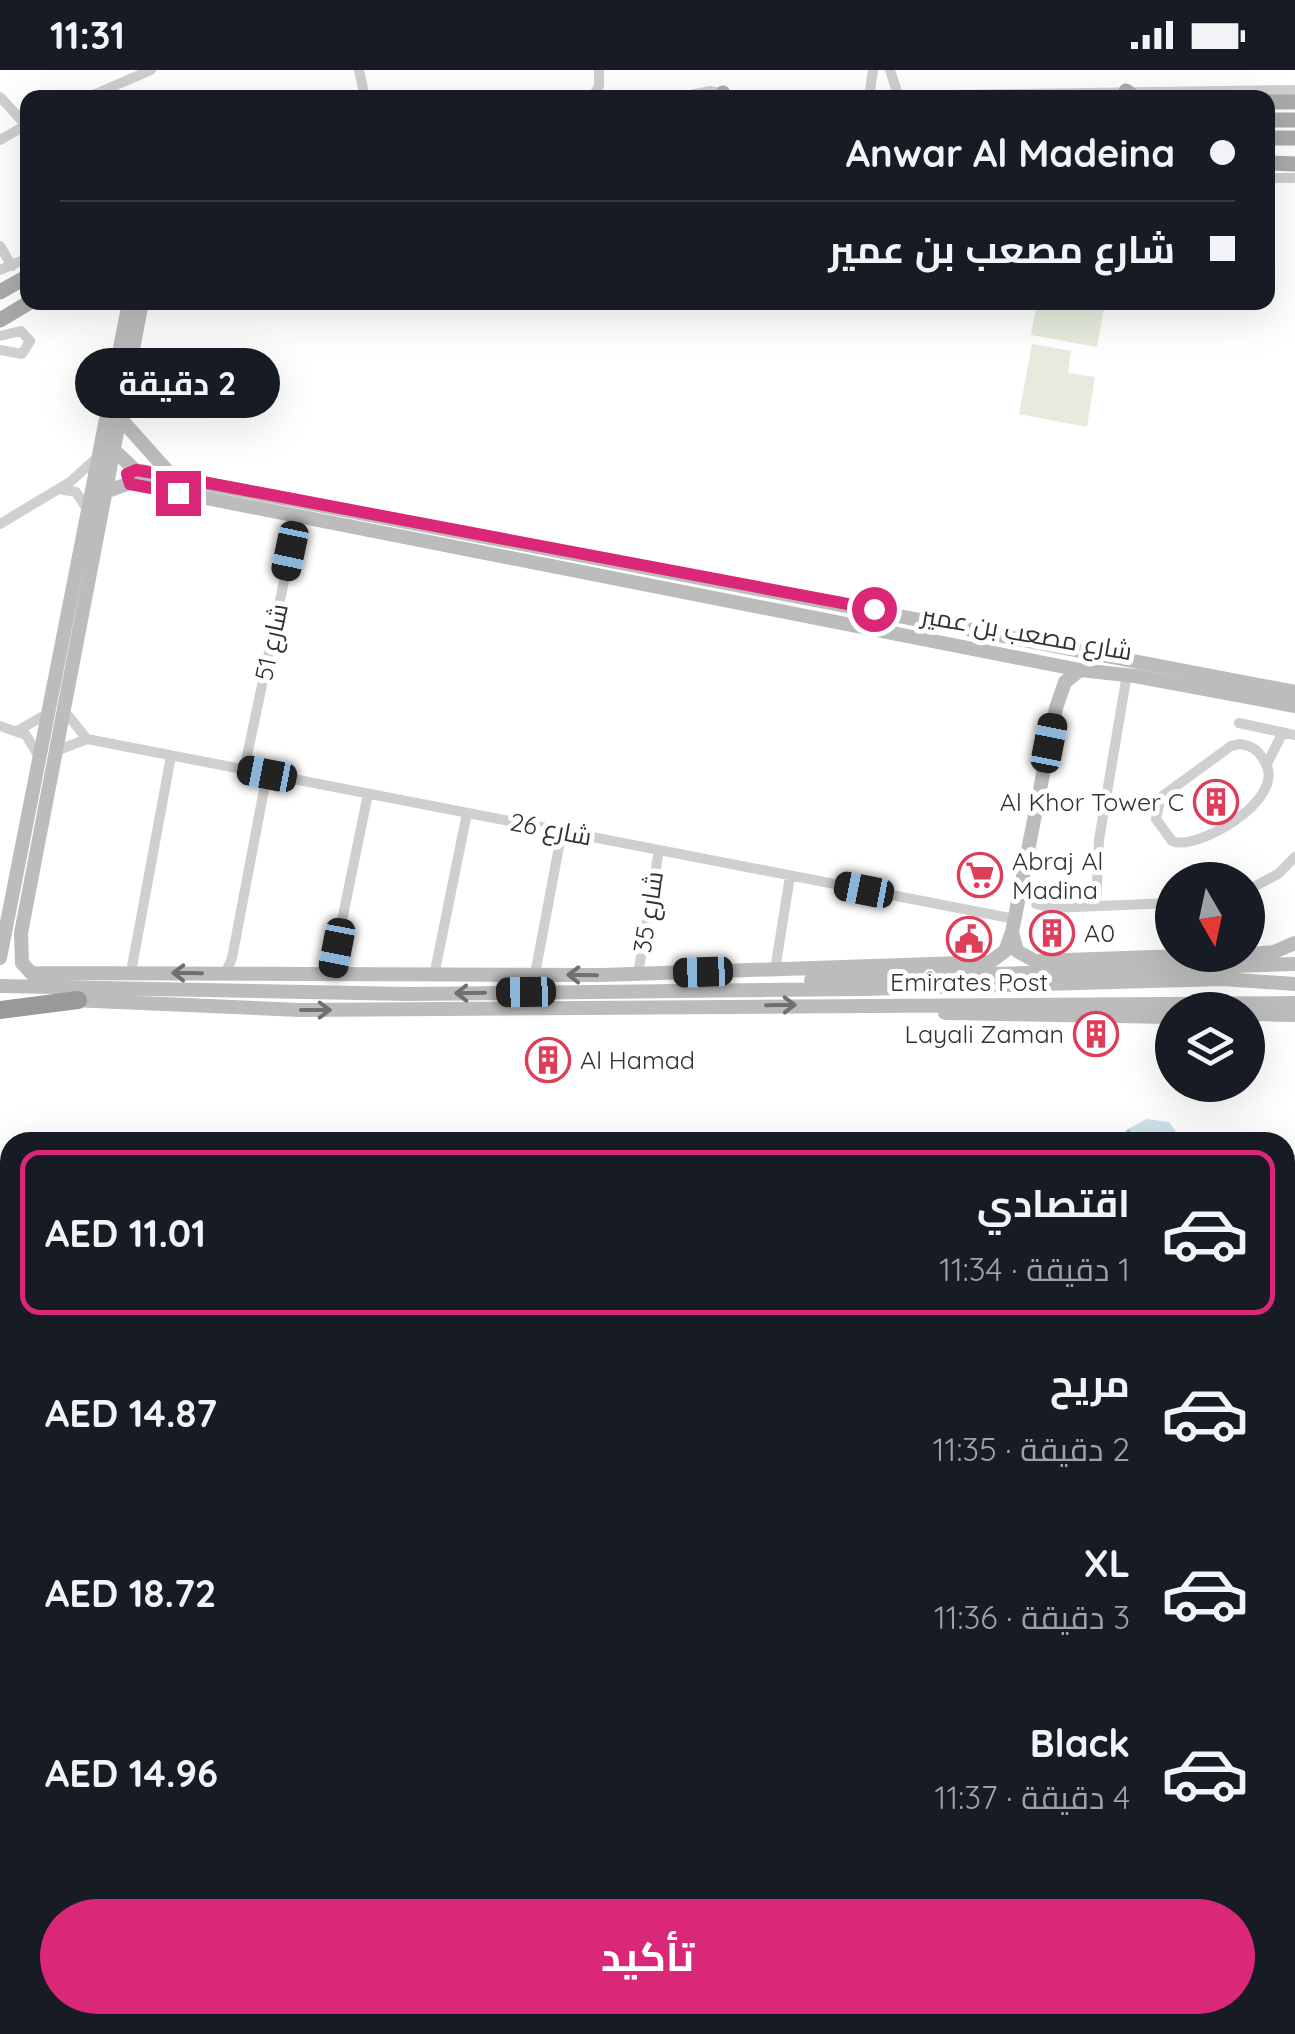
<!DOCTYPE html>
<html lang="ar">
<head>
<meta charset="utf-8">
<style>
	body { margin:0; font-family:Quicksand,Cairo,sans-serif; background:#242831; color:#f1f3f6; direction:rtl; height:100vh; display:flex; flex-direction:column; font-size:38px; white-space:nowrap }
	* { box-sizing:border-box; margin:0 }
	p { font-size:32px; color:#9ea1a6 }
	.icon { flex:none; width:55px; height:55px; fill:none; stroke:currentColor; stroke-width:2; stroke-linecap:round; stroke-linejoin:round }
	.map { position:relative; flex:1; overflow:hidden; direction:ltr }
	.side { position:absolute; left:0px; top:1062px; width:1295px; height:902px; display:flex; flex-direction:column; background:#171b24; border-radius:30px 30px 0 0; box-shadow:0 10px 40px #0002; direction:rtl }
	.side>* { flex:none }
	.top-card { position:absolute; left:20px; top:20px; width:1255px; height:220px; border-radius:20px; box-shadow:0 10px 40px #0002; direction:rtl; display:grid; align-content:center; height:220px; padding:0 40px; background:#171b24 }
	.needle { width:65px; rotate:171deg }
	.controls { position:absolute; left:1155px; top:792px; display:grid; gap:20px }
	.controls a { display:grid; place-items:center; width:110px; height:110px; border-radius:50%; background:#171b24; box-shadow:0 10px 40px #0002; font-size:50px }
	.end { position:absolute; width:45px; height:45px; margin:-22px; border:12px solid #db2777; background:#fff; box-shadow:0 0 0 5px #fff }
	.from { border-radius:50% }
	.bubble { position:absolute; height:70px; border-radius:35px; background:#171b24; box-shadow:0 10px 40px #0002; font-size:32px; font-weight:700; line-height:70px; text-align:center; direction:rtl }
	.car { position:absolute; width:30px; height:60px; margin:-30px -15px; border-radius:12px; box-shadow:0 0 8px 2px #0007; background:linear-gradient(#222 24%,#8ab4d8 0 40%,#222 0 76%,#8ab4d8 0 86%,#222 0) }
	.top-card b { display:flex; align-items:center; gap:35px; height:95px; font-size:38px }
	.top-card b+b { border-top:2px solid #363941 }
	.top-card i { width:25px; height:25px; background:#f1f3f6 }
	ul { padding:18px 0 0; list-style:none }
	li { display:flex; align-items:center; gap:30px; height:165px; margin:0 20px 15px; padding:0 20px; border:5px solid transparent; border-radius:20px }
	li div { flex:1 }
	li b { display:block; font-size:38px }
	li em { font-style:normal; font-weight:700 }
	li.current { border-color:#db2777 }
	li>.icon { width:90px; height:90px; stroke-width:1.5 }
	.primary-button { display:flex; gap:20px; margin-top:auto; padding:20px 40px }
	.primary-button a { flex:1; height:115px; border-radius:60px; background:#db2777; color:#fff; font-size:40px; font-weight:700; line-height:115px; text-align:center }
	.status { display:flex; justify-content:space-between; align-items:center; height:70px; padding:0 50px; background:#171b24; direction:ltr }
	.status svg { height:28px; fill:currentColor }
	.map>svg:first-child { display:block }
	.green { fill:#e6ebde }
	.water { fill:url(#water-ripples) }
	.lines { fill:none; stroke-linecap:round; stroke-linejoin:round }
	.street { stroke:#cfcfcf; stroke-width:10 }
	.secondary { stroke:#bcbcbc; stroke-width:14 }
	.primary { stroke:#aaa; stroke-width:15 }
	.highway { stroke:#999; stroke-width:18 }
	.oneway { stroke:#707070 }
	.route { stroke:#db2777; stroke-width:12 }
	.labels { text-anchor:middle; stroke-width:10; stroke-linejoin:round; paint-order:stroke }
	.street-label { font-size:25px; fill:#323232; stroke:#fff }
	.poi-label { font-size:25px; fill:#323232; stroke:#fff; text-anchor:start }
</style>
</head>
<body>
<div class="status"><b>11:31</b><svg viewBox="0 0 49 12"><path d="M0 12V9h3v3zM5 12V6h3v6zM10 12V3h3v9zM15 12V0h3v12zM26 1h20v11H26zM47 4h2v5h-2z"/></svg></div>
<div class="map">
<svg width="1295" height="1964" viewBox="0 0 1295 1964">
	<defs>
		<pattern id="water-ripples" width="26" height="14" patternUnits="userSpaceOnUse" patternTransform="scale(2.5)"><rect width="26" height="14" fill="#cce2ea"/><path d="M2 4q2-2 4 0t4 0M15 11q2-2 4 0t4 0" fill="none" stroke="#b0c2c9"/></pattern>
	</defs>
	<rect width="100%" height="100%" fill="#fff"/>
	<path class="green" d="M1037,232L1105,233L1097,277L1031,265Z
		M1032,274L1071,281L1068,303L1095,307L1087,357L1019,344Z"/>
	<path class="water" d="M1147,1049L1169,1052L1183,1072H1125L1126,1060Z
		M1290,1084L1295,1085V1097L1286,1101L1295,1102V1541L1285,1538V1089Z
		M0,1122H10V1545H3Z"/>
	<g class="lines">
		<path class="street" d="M359,0L365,28
			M890,0L898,25
			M0,27L26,55
			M86,28L151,0
			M592,28L599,16V0
			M676,28L710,21L739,27H809L1295,20
			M869,28L873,0
			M0,70L28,54
			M1268,108H1295
			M0,176L12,196
			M0,200L28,188
			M0,266L21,261L30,271L22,284L0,280
			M59,419L76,422L87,439
			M0,454L70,412L99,386
			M63,639L87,669
			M1239,653L1295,665
			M0,656L26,665L39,687
			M19,660L50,642
			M1240,674C1253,676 1259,681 1265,692C1288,730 1195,782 1172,771L1156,749L1161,727L1231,676Z
			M56,681L87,669L1015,849
			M1267,694L1283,662
			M244,700L298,445
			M1248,820L1278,804L1295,787
			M1036,834L1051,838L1172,833
			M1096,834L1099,770L1127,604
			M775,900L790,806
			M131,902L171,686
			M225,904L232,888L267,704
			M331,904L368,724
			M535,904L562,761
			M638,904L659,780
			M434,906L467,743
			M1285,1662L1295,1664
			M0,1809L2,1709L10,1692
			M558,1955V1964
			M102,1964L103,1955
			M306,1964V1955
			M424,1964L425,1955
			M710,1964L891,1958
			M998,1964V1955
			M1104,1964V1955
			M1218,1964V1955"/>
		<path class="secondary" d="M142,232L21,863L22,893L31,903L602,905L990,892L1005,881L1012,862L1056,638L1065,612L1080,600
			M120,348L171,405
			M114,380L135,400L1295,622
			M105,422L130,413L1080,600L1135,606L1295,636
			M1012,862L1017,881L1035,891L1214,885
			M1248,884L1274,882L1295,873
			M0,888L129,232
			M811,910L1295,894
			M0,916L409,924L864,919L1223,909L1295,914
			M71,930L300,940L1295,933
			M945,943L1172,947
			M1248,944L1295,945
			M0,1671H10
			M0,1688H10
			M691,1955L692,1964
			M674,1964L675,1955"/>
		<path class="primary" d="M1126,21L1135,28
			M723,23L726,28
			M1268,32H1295
			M1268,50H1295
			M1268,68H1295
			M1268,93L1295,94
			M0,222L28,206
			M0,250L30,232"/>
		<path class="highway" d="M0,940L78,930"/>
	</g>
	<defs><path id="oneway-shaft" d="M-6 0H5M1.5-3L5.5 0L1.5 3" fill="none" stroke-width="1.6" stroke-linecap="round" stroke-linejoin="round" transform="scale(2.5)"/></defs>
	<g class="oneway">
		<use href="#oneway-shaft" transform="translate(187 903) rotate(-179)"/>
		<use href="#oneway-shaft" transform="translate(582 905) rotate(-179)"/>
		<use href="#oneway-shaft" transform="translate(470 923) rotate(179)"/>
		<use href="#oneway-shaft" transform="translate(781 935) rotate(-1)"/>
		<use href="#oneway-shaft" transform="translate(316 940)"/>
	</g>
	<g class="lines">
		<path class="route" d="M178,423L130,414L127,404L136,400L171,406L874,539"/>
	</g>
	<defs>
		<symbol id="building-ring" viewBox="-11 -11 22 22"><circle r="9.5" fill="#fff" stroke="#df3e5a" stroke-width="1.5"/><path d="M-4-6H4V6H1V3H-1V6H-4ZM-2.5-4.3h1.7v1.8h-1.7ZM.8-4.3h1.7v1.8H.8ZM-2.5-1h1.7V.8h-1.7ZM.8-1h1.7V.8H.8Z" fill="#df3e5a"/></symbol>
		<symbol id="supermarket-ring" viewBox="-11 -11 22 22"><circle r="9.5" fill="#fff" stroke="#df3e5a" stroke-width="1.5"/><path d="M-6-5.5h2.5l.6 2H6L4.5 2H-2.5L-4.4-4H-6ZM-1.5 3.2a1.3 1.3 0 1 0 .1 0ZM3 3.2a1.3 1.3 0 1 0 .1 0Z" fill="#df3e5a"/></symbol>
		<symbol id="civic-ring" viewBox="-11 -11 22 22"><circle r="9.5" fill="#fff" stroke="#df3e5a" stroke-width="1.5"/><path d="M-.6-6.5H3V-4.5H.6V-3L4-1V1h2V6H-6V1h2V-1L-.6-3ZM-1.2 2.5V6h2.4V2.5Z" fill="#df3e5a"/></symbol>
	</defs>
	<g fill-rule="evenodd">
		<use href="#building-ring" x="1191" y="707" width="50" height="50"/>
		<use href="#supermarket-ring" x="955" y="780" width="50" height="50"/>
		<use href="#building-ring" x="1027" y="838" width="50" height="50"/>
		<use href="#civic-ring" x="944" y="844" width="50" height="50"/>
		<use href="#building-ring" x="1071" y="939" width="50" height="50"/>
		<use href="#building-ring" x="523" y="965" width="50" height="50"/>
	</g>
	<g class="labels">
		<g class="street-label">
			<text transform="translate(1027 563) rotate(10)" y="9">شارع مصعب بن عمير</text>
			<text transform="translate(271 572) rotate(-78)" y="9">شارع 51</text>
			<text transform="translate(551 759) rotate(11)" y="9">شارع 26</text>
			<text transform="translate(648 842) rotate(-81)" y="9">شارع 35</text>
		</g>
		<g class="poi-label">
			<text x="1184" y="741" text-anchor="end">Al Khor Tower C</text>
			<text x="1012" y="800">Abraj Al<tspan x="1012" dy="29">Madina</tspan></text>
			<text x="1084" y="872">A0</text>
			<text x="969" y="921" text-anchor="middle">Emirates Post</text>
			<text x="1064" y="973" text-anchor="end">Layali Zaman</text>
			<text x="580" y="999">Al Hamad</text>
		</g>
	</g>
</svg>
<div class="controls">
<a><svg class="needle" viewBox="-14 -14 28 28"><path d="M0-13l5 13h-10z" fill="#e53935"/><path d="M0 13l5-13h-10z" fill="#9ea1a6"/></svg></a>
<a><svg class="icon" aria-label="layers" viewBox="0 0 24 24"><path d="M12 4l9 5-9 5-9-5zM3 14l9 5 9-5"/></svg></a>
</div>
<i class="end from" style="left:874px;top:539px"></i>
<i class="end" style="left:178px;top:423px"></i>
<div class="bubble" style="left:75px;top:278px;width:205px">2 دقيقة</div>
<i class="car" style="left:290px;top:481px;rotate:192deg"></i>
<i class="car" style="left:1049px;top:673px;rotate:11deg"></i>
<i class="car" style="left:267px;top:704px;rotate:281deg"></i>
<i class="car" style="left:864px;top:820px;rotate:281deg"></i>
<i class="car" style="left:337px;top:878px;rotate:191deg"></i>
<i class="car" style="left:703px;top:902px;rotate:268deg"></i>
<i class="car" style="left:526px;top:922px;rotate:269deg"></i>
<div class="top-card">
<b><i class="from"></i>Anwar Al Madeina</b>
<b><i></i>شارع مصعب بن عمير</b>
</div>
<section class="side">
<ul>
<li class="current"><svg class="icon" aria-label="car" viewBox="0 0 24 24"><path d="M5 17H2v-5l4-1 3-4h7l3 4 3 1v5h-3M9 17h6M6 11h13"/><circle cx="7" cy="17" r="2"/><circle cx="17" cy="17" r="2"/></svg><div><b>اقتصادي</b><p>1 دقيقة · 11:34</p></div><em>AED 11.01</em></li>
<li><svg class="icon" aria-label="car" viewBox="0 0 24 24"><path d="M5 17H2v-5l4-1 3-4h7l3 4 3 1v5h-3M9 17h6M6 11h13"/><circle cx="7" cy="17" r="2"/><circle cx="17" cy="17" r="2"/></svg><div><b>مريح</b><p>2 دقيقة · 11:35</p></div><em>AED 14.87</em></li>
<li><svg class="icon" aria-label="car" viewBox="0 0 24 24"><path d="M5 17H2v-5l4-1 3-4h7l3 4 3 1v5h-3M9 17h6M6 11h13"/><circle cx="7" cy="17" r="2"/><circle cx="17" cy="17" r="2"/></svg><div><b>XL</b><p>3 دقيقة · 11:36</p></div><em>AED 18.72</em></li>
<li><svg class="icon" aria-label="car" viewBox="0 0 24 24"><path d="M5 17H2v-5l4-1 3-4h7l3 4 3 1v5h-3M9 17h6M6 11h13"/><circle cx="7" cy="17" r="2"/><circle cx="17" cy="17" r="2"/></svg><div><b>Black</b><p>4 دقيقة · 11:37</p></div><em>AED 14.96</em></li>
</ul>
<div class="primary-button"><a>تأكيد</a></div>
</section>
</div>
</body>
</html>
